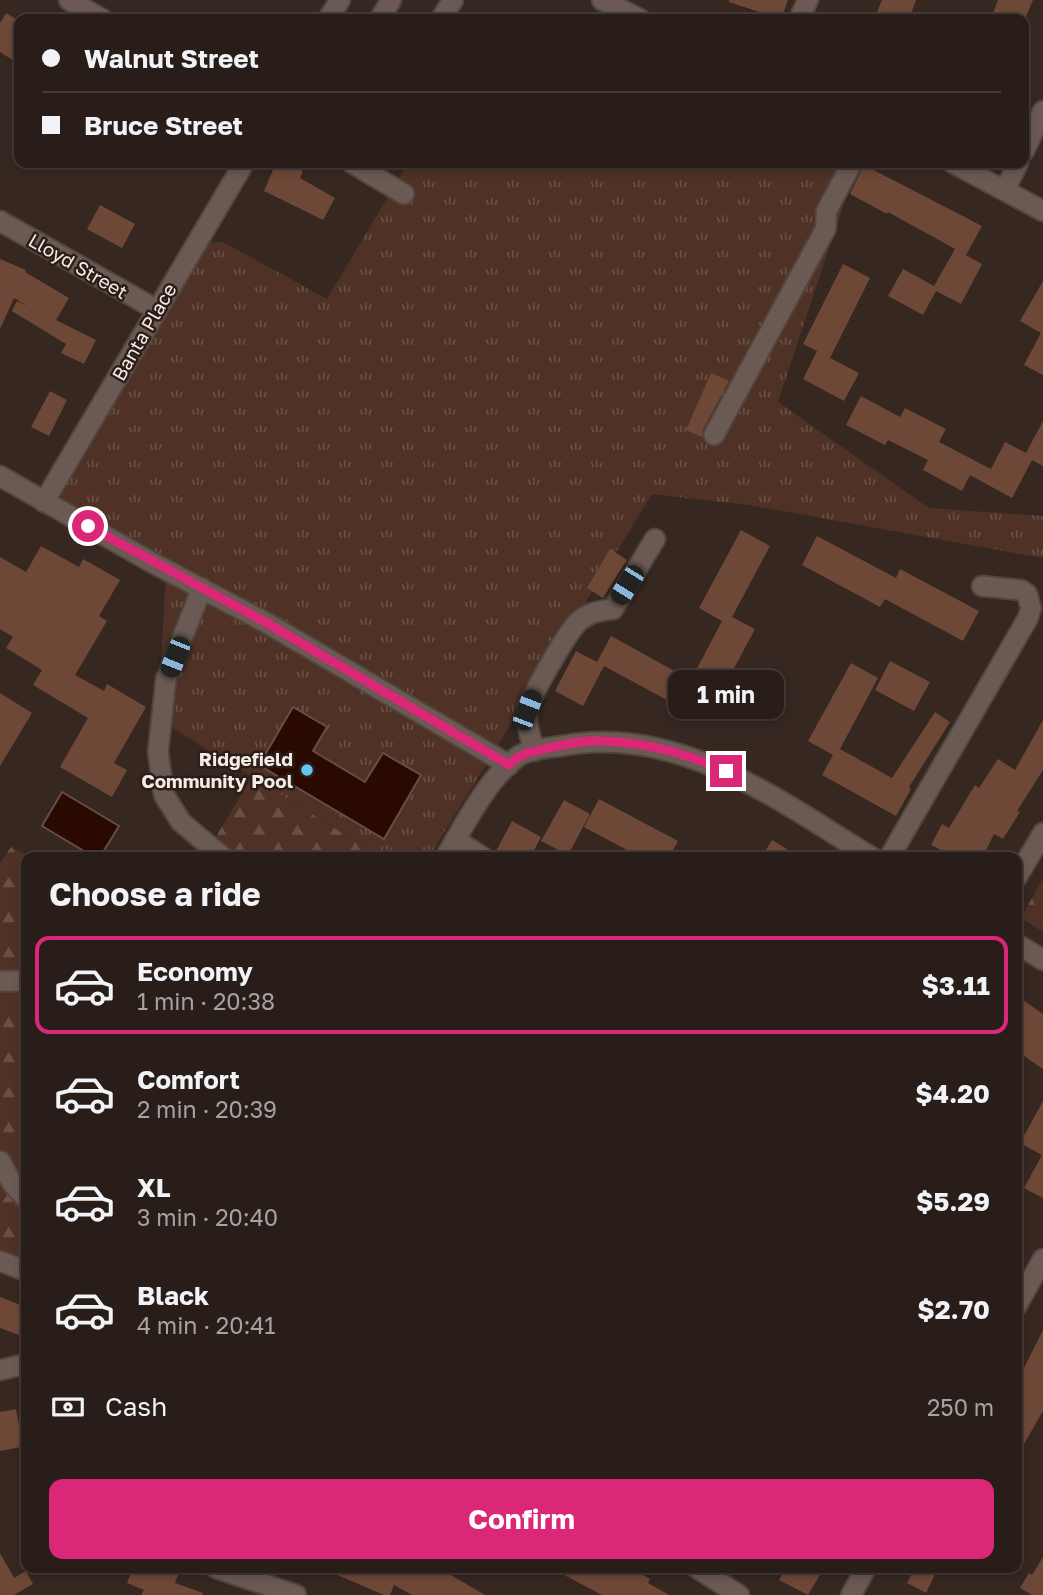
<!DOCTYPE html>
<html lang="en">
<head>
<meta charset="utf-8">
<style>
	body { margin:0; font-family:"Golos Text",sans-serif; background:#302622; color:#f1f3f6; height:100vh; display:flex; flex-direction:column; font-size:26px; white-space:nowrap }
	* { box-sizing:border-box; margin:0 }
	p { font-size:23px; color:#a5a2a2 }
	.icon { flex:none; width:38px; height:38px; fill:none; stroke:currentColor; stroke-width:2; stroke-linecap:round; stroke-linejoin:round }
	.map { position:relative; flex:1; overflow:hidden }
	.panel { position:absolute; left:21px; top:852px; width:1001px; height:721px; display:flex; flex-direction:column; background:#281d19; border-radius:14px; box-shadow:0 4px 10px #0003,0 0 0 2px #443b38 }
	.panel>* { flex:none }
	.guide { position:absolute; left:14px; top:14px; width:1015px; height:154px; border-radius:14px; box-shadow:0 4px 10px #0003,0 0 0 2px #443b38; display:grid; align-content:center; height:154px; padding:0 28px; background:#281d19 }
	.end { position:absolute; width:32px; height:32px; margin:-16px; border:9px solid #db2777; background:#fff; box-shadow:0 0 0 4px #fff }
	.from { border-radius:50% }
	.bubble { position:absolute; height:49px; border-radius:14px; background:#281d19; box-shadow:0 4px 10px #0003,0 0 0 2px #443b38; font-size:23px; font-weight:700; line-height:49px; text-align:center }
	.car { position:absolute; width:21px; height:42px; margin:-21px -10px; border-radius:9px; box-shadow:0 0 5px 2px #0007; background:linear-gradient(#222 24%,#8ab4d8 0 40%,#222 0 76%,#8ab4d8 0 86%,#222 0) }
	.guide b { display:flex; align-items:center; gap:24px; height:66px; font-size:26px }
	.guide b+b { border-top:2px solid #443b38 }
	.guide i { width:18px; height:18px; background:#f1f3f6 }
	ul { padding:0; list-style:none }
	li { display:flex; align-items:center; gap:21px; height:98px; margin:0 14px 10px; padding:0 14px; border:4px solid transparent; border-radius:14px }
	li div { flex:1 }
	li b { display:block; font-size:26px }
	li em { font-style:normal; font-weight:700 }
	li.active { border-color:#db2777 }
	li>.icon { width:63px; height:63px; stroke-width:1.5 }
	h2 { padding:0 28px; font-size:32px; line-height:84px }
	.pay { display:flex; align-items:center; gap:18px; height:77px; padding:0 28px; font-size:26px }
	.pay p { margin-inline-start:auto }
	.action { display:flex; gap:14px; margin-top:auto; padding:14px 28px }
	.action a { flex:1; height:80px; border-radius:14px; background:#db2777; color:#fff; font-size:28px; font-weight:700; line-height:80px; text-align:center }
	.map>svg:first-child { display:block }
	.forest { fill:url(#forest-firs) }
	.park { fill:url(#park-tufts) }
	.water { fill:#290900; stroke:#664d45; stroke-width:2 }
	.building { fill:#6e4837 }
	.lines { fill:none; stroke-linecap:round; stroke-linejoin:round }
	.minor-casing { stroke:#51453f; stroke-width:23 }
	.minor { stroke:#6b5a53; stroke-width:19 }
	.route { stroke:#db2777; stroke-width:9 }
	.poi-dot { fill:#64c5ee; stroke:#2c1e17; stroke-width:2.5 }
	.labels { text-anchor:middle; stroke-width:5; stroke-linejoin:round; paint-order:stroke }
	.street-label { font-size:19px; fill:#f5ebe6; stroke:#2c1e17 }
	.poi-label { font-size:19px; font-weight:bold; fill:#f5ebe6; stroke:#2c1e17; text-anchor:end }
</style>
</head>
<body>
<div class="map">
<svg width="1043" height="1595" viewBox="0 0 1043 1595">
	<defs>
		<pattern id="forest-firs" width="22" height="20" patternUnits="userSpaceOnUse" patternTransform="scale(1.75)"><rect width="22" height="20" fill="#4f3225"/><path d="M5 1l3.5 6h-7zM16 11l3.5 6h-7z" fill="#695045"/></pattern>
		<pattern id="park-tufts" width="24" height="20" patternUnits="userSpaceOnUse" patternTransform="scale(1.75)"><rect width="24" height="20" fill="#4f3225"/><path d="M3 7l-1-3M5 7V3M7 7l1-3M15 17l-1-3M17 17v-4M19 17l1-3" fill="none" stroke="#695045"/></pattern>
	</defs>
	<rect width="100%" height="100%" fill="#362721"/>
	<path class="forest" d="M252,777L382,857L203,858Z
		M11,847L31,857L26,858V1273L0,1263V863Z
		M1043,878V932L1021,918Z"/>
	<path class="park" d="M408,163L857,164L778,402L929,508L1043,516V558L749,505L652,494L429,857H382L158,719L166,573L44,502L192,243L223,242L327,299Z"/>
	<path class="water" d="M293,707L327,727L313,751L365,782L383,753L421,775L384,839L259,765Z
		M62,792L119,826L100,857H94L42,826Z"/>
	<path class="building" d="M729,0H788L781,19L729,2Z
		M882,0H916L909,19H874Z
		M998,0H1033L1025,19H991Z
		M6,13L19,21V64L0,52V23Z
		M276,163H284L303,171L300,178L335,198L323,220L264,191Z
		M864,165L982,226L966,255L888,212L887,214L850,194Z
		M100,205L135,224L122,248L87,229Z
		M955,249L982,264L961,304L936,291L923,315L888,296L903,269L934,286Z
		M0,259L26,270L25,272L69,298L56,320L96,340L84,364L61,353L66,344L12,311L17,301L28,306L14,298L0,329Z
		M843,264L870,278L830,358L859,373L844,401L803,379L817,351L803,344Z
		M1043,281V375L1024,365L1041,333L1020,321Z
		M711,373L729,381L703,429L702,437L686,430Z
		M50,391L67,400L49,436L31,427Z
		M861,396L900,417L905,408L946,429L939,442L991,469L1005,442L1026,453L1043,421V466L1032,460L1012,498L970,475L962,491L923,470L928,460L888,440L885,445L846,425Z
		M741,530L770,546L732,617L755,629L706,721L604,666L583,706L555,691L576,651L597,662L611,636L691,680L722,621L699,608Z
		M817,536L896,578L900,569L979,611L963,641L885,599L880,607L802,565Z
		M41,546L79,567L83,559L120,580L99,616L107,621L75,675L104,691L107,684L146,707L114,763L127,770L112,797L60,767L88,718L33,685L42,670L6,648L13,637L0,629V557L26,572Z
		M610,549L627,560L603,598L587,588Z
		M890,661L930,682L914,711L875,690Z
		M851,663L878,678L840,749L892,778L935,712L950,722L909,787L911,789L896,816L822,775L833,755L808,741Z
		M0,693L32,713L0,766Z
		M1043,720V770L1017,811L1020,812L1003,839L994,834L982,858H956L931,845L942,824L949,828L975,785L979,788L998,759L1015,770Z
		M599,799L678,841L669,858H642L584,827Z
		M564,800L590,814L568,855L541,841Z
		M512,821L541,837L530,858H496L495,853Z
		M772,840L801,858H761Z
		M1017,996L1043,1014V1069L1017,1051Z
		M1043,1101V1198L1024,1188L1042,1155L1020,1143Z
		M0,1297L26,1307V1316L19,1335L0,1328Z
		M1043,1330V1411L1017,1456V1382Z
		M16,1409L20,1430L26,1426V1446L0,1451V1412Z
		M0,1553L14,1578L26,1571L33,1584L14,1595H0Z
		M1043,1557V1595H1032L1020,1588L1029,1573L1032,1575Z
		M133,1568H164L178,1575L175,1583L203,1593L202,1595H141L144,1590L127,1583Z
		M321,1568H392L409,1575L413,1568H439L485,1595H412L394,1585L390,1595H384Z
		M551,1568H630L650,1579L648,1583L669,1595H602Z
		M786,1568H824L808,1595L779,1580Z
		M915,1568H938L926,1593L907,1583Z"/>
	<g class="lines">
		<defs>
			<path id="minor" d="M69,0L102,19
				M602,0L640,19
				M328,19L340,0
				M380,19L391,0
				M441,19L453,0
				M799,19L808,0
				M1024,151L1043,111
				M352,163L404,194
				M953,163L1043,211
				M1005,190L1018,163
				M0,221L157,310
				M714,435L826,228V212L852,163
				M0,476L153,563L265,622L509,765
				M44,502L244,163
				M202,588L166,679L158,752L164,795L181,822L224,858
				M534,751C531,738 526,726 527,713C528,699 567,633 578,622C589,612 599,611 613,609L655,539
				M456,840L484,858
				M445,858C464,826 486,781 516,758C527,749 547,748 561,746C678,723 779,801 873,858
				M889,858L1028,618L1031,608L1027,594L1021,590L982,586
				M1017,877L1043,833
				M1017,944L1043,960
				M0,981H26
				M0,1161L12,1183L26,1199
				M0,1261L26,1271
				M1017,1305L1043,1259
				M0,1370L26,1364
				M216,1568L296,1595
				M697,1568L739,1595
				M851,1595L866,1568"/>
		</defs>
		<use href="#minor" class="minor-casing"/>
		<use href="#minor" class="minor"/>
	</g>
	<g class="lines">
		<path class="route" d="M88,526L265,622L509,765C521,752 536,751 553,747C565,745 578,741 590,741C636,740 684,752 726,771"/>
	</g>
	<circle class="poi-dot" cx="307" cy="770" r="7"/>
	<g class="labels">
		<g class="street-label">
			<text transform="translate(78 266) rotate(30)" y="7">Lloyd Street</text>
			<text transform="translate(144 332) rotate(-60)" y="7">Banta Place</text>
		</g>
		<g class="poi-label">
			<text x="293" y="766">Ridgefield<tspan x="293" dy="22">Community Pool</tspan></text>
		</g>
	</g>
</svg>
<i class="end from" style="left:88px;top:526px"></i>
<i class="end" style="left:726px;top:771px"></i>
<div class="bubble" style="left:668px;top:670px;width:116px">1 min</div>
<i class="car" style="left:627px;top:585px;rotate:212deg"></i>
<i class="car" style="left:175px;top:657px;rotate:202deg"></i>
<i class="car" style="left:527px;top:710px;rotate:21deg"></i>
<div class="guide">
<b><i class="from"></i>Walnut Street</b>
<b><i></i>Bruce Street</b>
</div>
<section class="panel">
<h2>Choose a ride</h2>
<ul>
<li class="active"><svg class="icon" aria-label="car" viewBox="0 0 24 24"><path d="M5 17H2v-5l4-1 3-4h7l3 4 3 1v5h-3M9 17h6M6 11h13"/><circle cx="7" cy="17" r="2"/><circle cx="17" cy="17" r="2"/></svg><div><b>Economy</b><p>1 min · 20:38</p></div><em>$3.11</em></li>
<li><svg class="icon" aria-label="car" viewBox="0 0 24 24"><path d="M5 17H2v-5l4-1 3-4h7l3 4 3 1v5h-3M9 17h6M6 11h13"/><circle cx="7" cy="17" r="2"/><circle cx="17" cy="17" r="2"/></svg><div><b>Comfort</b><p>2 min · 20:39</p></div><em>$4.20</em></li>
<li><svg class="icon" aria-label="car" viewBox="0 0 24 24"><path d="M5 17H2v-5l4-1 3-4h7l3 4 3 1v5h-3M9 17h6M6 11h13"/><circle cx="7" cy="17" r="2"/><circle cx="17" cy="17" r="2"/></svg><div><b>XL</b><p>3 min · 20:40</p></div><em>$5.29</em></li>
<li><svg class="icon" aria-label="car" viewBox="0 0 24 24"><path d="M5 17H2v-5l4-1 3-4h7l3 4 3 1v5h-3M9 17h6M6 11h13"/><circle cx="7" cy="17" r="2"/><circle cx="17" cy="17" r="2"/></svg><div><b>Black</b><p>4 min · 20:41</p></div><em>$2.70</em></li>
</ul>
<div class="pay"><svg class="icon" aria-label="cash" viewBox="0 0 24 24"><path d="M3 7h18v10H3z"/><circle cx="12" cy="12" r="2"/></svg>Cash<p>250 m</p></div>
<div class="action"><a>Confirm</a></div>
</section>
</div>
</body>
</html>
